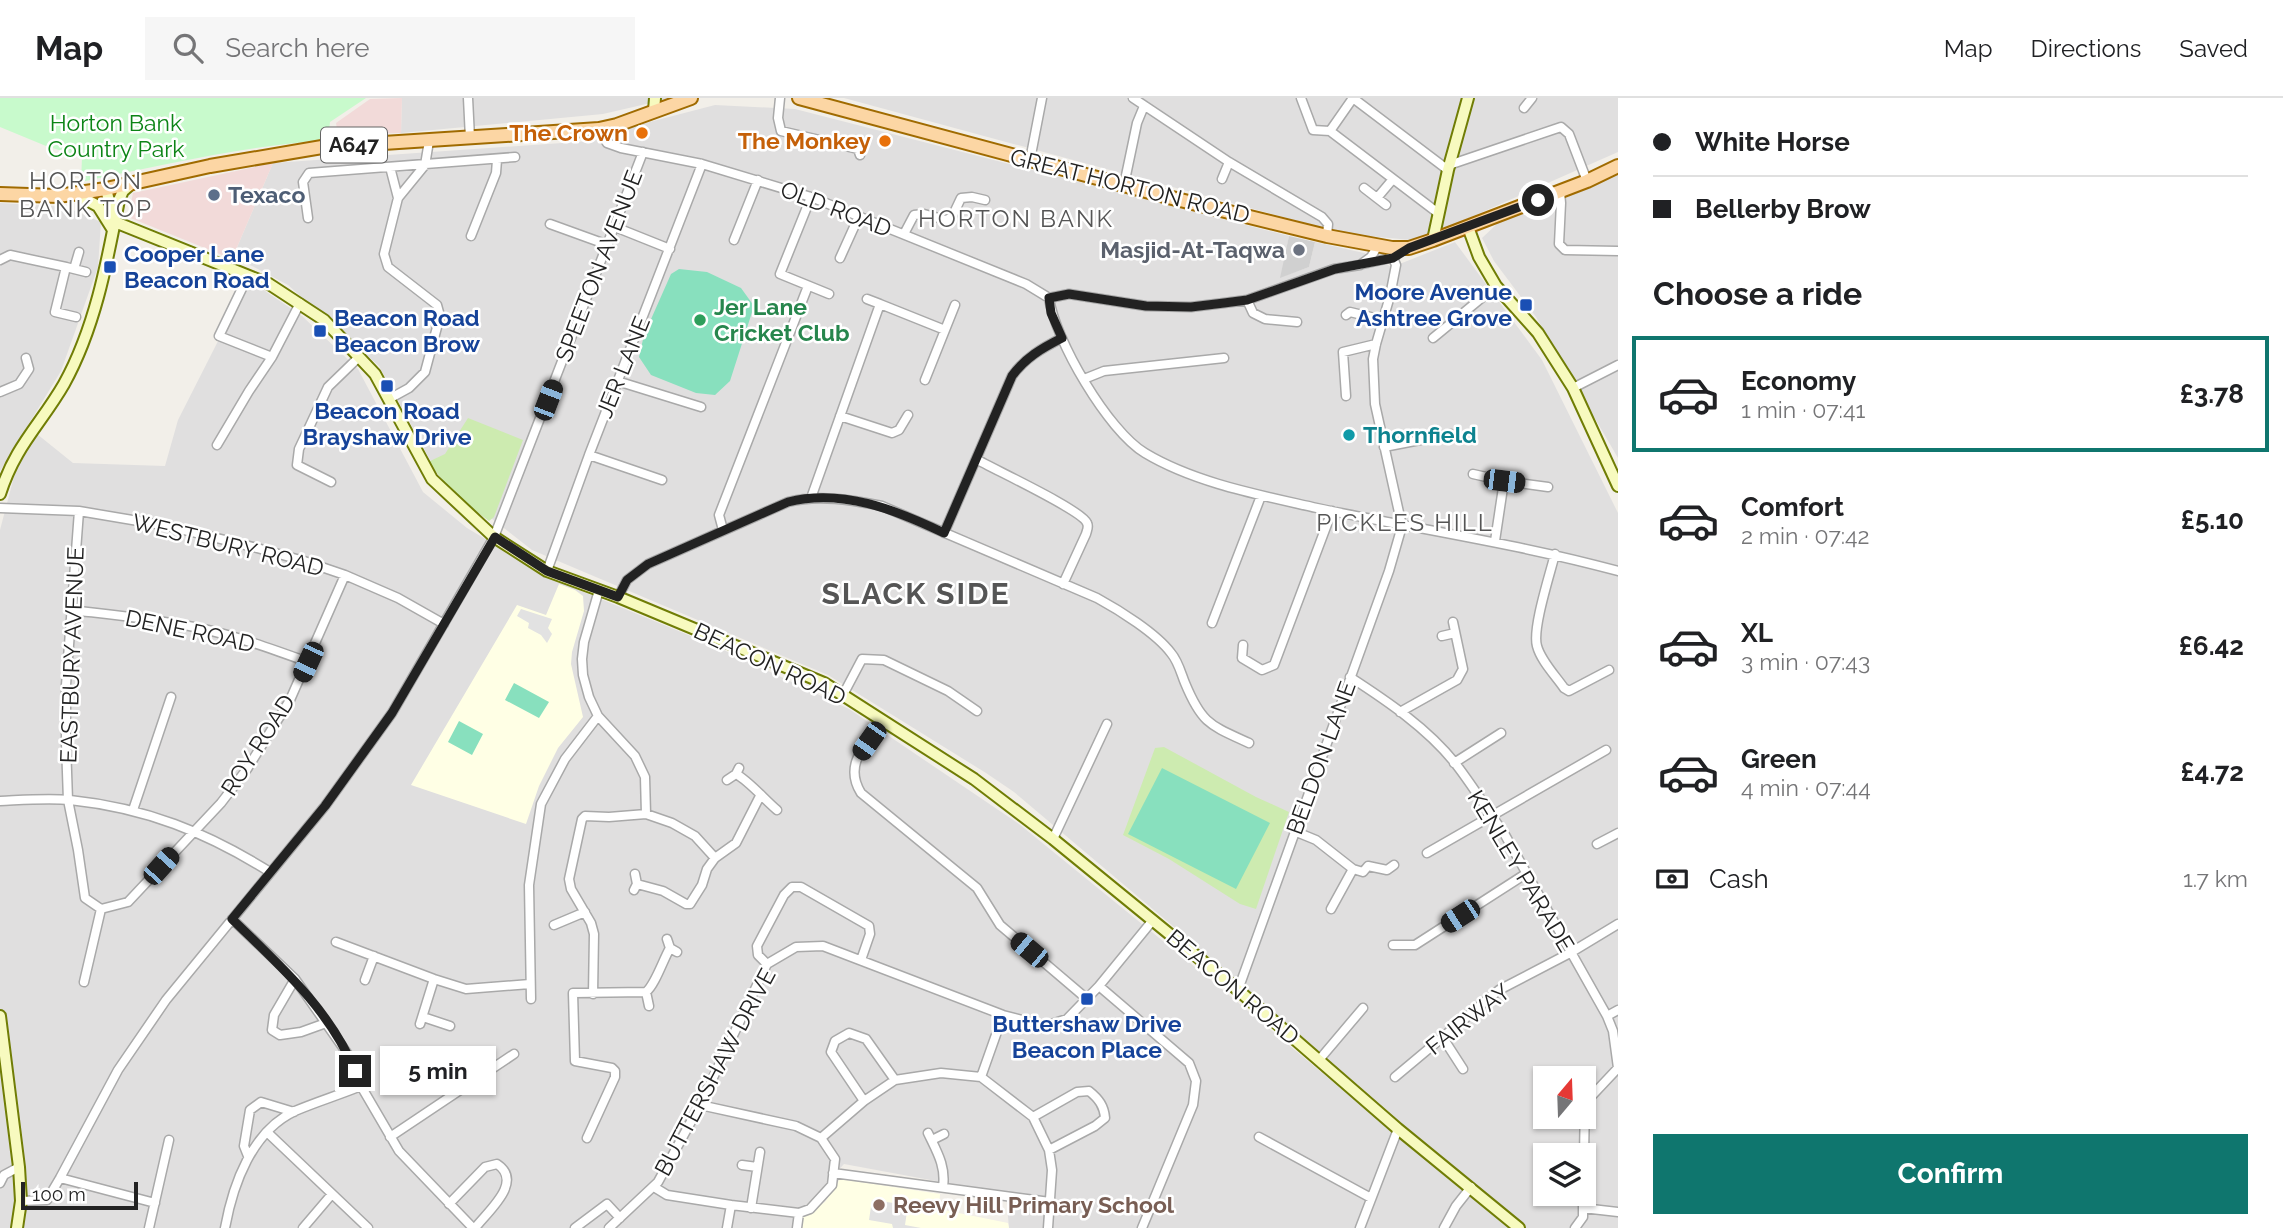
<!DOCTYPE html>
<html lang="en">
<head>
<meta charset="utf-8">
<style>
	body { margin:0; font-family:Raleway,sans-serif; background:#f6f6f6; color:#202124; height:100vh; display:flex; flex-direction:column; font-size:26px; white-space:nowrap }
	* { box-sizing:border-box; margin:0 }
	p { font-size:23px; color:#757577 }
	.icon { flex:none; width:38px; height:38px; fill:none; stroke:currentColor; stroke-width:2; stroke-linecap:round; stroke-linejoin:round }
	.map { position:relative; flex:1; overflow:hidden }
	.drawer { display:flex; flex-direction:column; background:#fff; width:665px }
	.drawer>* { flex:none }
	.banner { display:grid; align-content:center; height:154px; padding:0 35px; background:#fff }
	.needle { width:46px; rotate:19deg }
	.buttons { position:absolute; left:1533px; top:968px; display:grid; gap:14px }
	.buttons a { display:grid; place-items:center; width:63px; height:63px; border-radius:0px; background:#fff; box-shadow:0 2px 5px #0004; font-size:35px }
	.scale { position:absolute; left:21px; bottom:18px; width:117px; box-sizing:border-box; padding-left:7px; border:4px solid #222; border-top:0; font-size:19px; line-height:24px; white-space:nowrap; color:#222; -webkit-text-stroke:5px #fff; paint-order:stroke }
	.end { position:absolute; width:32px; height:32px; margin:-16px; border:9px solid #222; background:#fff; box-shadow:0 0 0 4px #fff }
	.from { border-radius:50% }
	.bubble { position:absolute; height:49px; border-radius:0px; background:#fff; box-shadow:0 2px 5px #0004; font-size:23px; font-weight:700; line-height:49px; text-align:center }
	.car { position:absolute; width:21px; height:42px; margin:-21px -10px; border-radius:9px; box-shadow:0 0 5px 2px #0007; background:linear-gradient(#222 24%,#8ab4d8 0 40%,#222 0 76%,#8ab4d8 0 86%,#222 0) }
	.banner b { display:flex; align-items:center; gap:24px; height:66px; font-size:26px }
	.banner b+b { border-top:2px solid #e0e0e0 }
	.banner i { width:18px; height:18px; background:#202124 }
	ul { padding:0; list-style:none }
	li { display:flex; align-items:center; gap:21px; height:116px; margin:0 14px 10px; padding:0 21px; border:4px solid transparent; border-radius:0px }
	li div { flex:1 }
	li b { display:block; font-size:26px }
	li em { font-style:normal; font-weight:700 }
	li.on { border-color:#0f766e }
	li>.icon { width:63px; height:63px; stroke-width:1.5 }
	h2 { padding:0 35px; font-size:32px; line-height:84px }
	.pay { display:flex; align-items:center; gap:18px; height:77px; padding:0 35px; font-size:26px }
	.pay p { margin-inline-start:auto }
	.action { display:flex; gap:14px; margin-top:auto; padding:14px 35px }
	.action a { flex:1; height:80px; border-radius:0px; background:#0f766e; color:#fff; font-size:28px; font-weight:700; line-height:80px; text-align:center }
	header { display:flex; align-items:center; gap:42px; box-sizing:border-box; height:98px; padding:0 35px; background:#fff; border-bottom:2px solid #e0e0e0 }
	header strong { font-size:33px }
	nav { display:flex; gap:38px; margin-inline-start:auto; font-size:24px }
	.search { width:490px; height:63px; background:#f6f6f6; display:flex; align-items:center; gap:18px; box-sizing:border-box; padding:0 24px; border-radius:0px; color:#757577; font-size:26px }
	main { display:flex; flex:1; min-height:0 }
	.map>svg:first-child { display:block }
	.residential { fill:#e0dfdf; fill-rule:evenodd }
	.commercial { fill:#f2dad9 }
	.education { fill:#ffffe5 }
	.religious { fill:#d0d0d0 }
	.grass { fill:#cdebb0 }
	.park { fill:#c8facc }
	.pitch { fill:#88e0be }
	.parking { fill:#e2e2e2 }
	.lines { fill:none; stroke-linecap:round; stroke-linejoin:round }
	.street-casing { stroke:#a9a9a9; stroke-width:11 }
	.secondary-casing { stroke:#707d05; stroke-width:14 }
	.primary-casing { stroke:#a06b00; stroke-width:16 }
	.street { stroke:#fff; stroke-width:8 }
	.secondary { stroke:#f7fabf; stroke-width:10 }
	.primary { stroke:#fcd6a4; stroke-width:12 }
	.route { stroke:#222; stroke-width:9 }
	.food-dot { fill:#e8710a; stroke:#fff; stroke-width:2.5 }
	.service-dot { fill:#5c6f8a; stroke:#fff; stroke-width:2.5 }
	.worship-dot { fill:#6b7280; stroke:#fff; stroke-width:2.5 }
	.transit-dot { fill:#1a4fb4; stroke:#fff; stroke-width:2.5 }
	.leisure-dot { fill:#2e9e5b; stroke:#fff; stroke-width:2.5 }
	.culture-dot { fill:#0f9aa8; stroke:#fff; stroke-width:2.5 }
	.education-dot { fill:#8d6e63; stroke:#fff; stroke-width:2.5 }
	.labels { text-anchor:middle; stroke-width:5; stroke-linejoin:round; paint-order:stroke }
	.shield { fill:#fff; stroke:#646464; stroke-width:2 }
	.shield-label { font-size:21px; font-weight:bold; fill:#222 }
	.park-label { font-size:23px; fill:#0c8416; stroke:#fff }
	.food-label { font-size:23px; font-weight:bold; fill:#c56008; stroke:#fff; text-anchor:end }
	.street-label { font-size:23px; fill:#222; stroke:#fff }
	.service-label { font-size:23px; font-weight:bold; fill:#4e5e75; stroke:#fff; text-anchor:start }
	.worship-label { font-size:23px; font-weight:bold; fill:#5b616d; stroke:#fff; text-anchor:end }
	.transit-label { font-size:23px; font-weight:bold; fill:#164399; stroke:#fff; text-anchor:start }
	.leisure-label { font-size:23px; font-weight:bold; fill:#27864d; stroke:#fff; text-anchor:start }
	.culture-label { font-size:23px; font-weight:bold; fill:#0d838f; stroke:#fff; text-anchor:start }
	.education-label { font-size:23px; font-weight:bold; fill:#785e54; stroke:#fff; text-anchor:start }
	.neighbourhood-label { font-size:24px; letter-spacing:2px; fill:#555; stroke:#fff }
	.district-label { font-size:30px; font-weight:bold; letter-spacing:2px; fill:#555; stroke:#fff }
</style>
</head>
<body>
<header>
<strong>Map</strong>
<div class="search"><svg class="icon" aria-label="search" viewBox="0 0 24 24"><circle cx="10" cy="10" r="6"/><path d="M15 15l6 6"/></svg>Search here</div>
<nav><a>Map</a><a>Directions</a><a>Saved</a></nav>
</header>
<main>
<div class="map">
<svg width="1618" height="1130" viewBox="0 0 1618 1130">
	<rect width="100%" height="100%" fill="#f2efe9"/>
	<path class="residential" d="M402,0H672L603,16L401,35Z
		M844,0H1618V54L1453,127L1411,142L1346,136Z
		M715,7L795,11L1289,138L1281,179L1309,169L1315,144L1364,155L1392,169L1455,144L1542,262L1618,415V1130H1009L1006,1096L844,1066L794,1120L793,1130H0V432L16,371L37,336L73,365L165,368L178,322L249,182L302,218L358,271L423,394L467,430L552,481L715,548L849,611L1019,726L1217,887L1388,1030L1394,1018L1225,872L1014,694L986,675L828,577L532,452L440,380L379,268L288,187L252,168L232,161L273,65L591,43L642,26ZM1545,980H1584V1018H1545ZM1545,1057H1584V1096H1545Z
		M1618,72V360L1536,219L1494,163L1482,140L1498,125Z
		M0,105L66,109L101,124L98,169L61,273L0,373Z"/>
	<path class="commercial" d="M402,0L401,35L338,37L336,25L370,1Z
		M273,65L232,161L128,119L133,95Z"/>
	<path class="education" d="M559,486L575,492L583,498L584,513L572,554L571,566L583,619L558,650L539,688L526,726L411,687L517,507L546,517Z
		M840,1081L940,1096L939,1111L1008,1125L1009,1130H801L803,1118L825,1104Z"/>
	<path class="religious" d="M1289,138L1315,144L1309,169L1280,180Z"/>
	<path class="grass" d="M468,320L523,342L494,419L489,423L455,397L428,364L445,356Z
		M1164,649L1256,699L1289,714L1256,811L1240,806L1169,761L1123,737L1155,650Z"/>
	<path class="park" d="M0,0H366L330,24L328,42C244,48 163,67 81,84L82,59L46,48L0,29Z"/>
	<path class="pitch" d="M679,171L707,174L741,190L754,208L730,283L715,297L696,295L651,277L639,259L644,237L671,176Z
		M514,585L549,604L539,620L505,602Z
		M459,623L483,636L472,657L448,644Z
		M1162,670L1270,725L1236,791L1128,736Z"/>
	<path class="parking" d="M521,511L552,521L548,530L552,536L547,545L541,537L528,530L529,525L517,518Z
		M872,1102L908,1107L905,1127L921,1130H893L892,1126L869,1122Z"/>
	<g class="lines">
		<defs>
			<path id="street" d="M468,0L470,40
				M780,0L778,20L781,33L858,51L860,57
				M1133,0L1229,64L1322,119L1328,126L1327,138
				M1301,0L1313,32L1330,33
				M1524,10L1532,0
				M599,31L607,45L621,50L702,66L811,99L1026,186L1049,200L1069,196L1146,208L1191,209L1224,205L1247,202L1334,171L1360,167L1371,159L1377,149
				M1330,33L1353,0L1448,72
				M1330,33L1438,115
				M1030,62L1042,0
				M1449,67L1561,29L1569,36L1587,83
				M390,69L398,100
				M1222,81L1229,64
				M1124,87L1137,25L1144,8
				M1364,90L1386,107
				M1560,94L1561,105L1559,146L1565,152L1618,153
				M811,99L780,176L829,196
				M1377,100L1393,81
				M308,120L303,84L309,75L515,59
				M550,126L608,147
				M615,129L670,151
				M904,136L914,117L924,116L946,122L952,119L961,100L972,99L985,102
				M471,138L496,75L497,62
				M734,142L758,82
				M840,160L859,118
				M0,162L10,157L66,169L55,214L76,219
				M1363,166L1395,159
				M66,169L86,174
				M74,171L79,154
				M248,178L219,238L272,259
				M1049,200C1055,242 1108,333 1145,355C1195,385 1260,397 1317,410C1417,431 1519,446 1618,473
				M867,201L880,206
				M1247,202L1253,215L1265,221L1297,224
				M1346,217L1350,214L1383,222
				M1433,240L1496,188
				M1084,281L1104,273L1224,260
				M925,282L955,207
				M617,283L701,309
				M1573,290L1618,267
				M0,294L19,286L29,271L26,260
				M1346,298L1343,254L1376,246
				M389,301L409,290L425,274L440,218L437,207L388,169L384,156L398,100L425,67L429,43
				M840,318L892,335L899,332L908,317
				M217,347L249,293L272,259L300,205
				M1384,349L1451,336
				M589,357L662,382
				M976,361C993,371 1082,412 1087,425C1089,429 1087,432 1086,436L1063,486
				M1473,376L1504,383L1548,389
				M331,384L297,367L299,351L328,289L359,259
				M811,400L880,206L945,232
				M0,410L79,413L168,428L257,450L304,463L345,477L398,500L444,526
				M79,413L66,587V646L68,702L78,752L85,800L101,811L128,804L221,705L247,671L290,602L345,477
				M723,432L719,417L808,188
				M944,435L1012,278C1025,260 1042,250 1062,240
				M1495,443L1504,383
				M1555,456C1550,476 1532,531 1537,548C1541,563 1555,577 1564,590L1569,593L1609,572
				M547,473L589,357L702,66
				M599,492L584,544L582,561L583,577L589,599L598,618L635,658L645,679L646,716
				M618,499L627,482L648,466L788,404C818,396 852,402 882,408L1097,500C1119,512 1156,535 1171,555C1178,563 1181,575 1185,585C1202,626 1210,627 1249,645
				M71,512C114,517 157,521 199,530C236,538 272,551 308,564
				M1212,525L1261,398
				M1442,538L1455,535
				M1243,547L1242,560L1262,572L1274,567L1332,413
				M1350,579C1387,603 1427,630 1455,665C1473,688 1488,713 1505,737L1607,918L1613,933L1618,970
				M843,597L862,561L884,562L948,593L977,613
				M1400,614L1457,582L1463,571L1453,524
				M882,623C866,647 843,666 861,695L977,790L1000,827L1087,901
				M1454,665L1501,635
				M736,676C749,683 764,701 777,712
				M727,682L736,676L739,670
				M0,703C23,702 47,700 70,702C146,710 206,734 270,774
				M133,712L171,599
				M1294,733L1316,742L1353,771L1331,811
				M1053,741L1107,626
				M1597,746L1618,735
				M1427,755L1606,652
				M1353,771L1363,774L1368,768L1387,772L1394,767
				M637,786L663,793L686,806H690L702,787L707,771L715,760L736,745L760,698
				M634,792L637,786L635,776
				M232,821L295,881L349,958L361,988L399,1053L473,1130
				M554,827L585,814
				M667,841L670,850L677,854
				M336,844L434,881L466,891L530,886
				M1393,847H1415L1527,775
				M767,866L758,857L757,848L784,797L792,789H801L869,828L870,836L861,862
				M295,881L274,917L272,932L280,937L301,934L326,925
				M365,882L374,858
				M84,884L101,811
				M1099,888L1189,965L1196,983L1193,1007L1142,1130
				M1238,892L1389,473L1402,428L1375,306L1373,261L1376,246L1390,198L1396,167L1393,160
				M646,894L649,908
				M593,896L594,836L591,825L571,791L569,781L582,721L585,718L609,719L646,716L672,725L695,738L715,760
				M531,901L529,787L541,706L565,661L598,618
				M1607,918L1618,912
				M423,919L450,928
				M420,926L434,881
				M1443,940L1463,971
				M1319,962L1363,910
				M981,979L1003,917
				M1395,979L1499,892L1570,855L1618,826
				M1542,982L1545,984
				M864,1003L831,954L835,943L849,935L866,941L895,982
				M1033,1019L1077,994L1089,993C1099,1001 1104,1008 1105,1020L1095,1028L1049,1052
				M268,1035L368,1130
				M928,1035C937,1054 946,1068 943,1089
				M390,1039L514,956
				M1259,1039L1371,1100
				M587,1040L615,979V973L612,970L575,963L573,895L646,894C655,887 663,862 670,850
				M821,1040L864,1003L895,982L941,975L981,979L1033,1019L1049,1052L1052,1072L1048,1130
				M932,1042L944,1036
				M1584,1057L1585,1005L1618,970
				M248,1058L244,1048L250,1012L261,1004L294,1014
				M742,1067L757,1069
				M833,1075L1050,1104
				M60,1080L155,1105
				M0,1085L4,1077L19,1069
				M654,1089L667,1097L731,1107L799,1115L810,1111L832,1087L835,1061L821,1040L796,1028L700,1007
				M21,1103L47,1102L60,1080L118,972L166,902L325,708L392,615L494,439L643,54
				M449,1106L485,1069L497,1066C524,1084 488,1113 475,1130
				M751,1110L760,1054
				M1583,1110L1618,1114
				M149,1130L169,1042
				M225,1130C233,1086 252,1033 295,1013C316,1004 339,997 361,988
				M303,1130L332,1096
				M575,1130L607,1106L620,1120
				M609,1130L658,1084L700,1007L767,866L796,849L823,848L1003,917L1045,928L1067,921L1099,888L1153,822
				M727,1130L731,1107
				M797,1130L799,1115
				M1360,1130L1398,1031
				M1444,1130L1456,1108L1471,1089
				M1575,1130L1583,1119V1096"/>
			<path id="secondary" d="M654,13L655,0
				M106,91L114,122
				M74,95L98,108L113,132
				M115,124L269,186L324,222L375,276L432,381L494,439L547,473L618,499L824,585L974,681L1053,741L1238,892L1398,1031L1519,1130
				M1468,129L1479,159L1496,188L1538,235L1573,290L1618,388
				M1433,142L1448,72L1468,0
				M0,396C15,348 41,326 64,286C95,230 107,165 119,102L123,93L131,86
				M0,918L19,1069L21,1103L17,1130"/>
			<path id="primary" d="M799,0L1168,99L1327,138L1392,150H1409L1433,142L1587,83L1618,68
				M0,96L58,98L106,91L210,68L322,49L599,31L617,27L691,0"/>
		</defs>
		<use href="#street" class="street-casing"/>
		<use href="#secondary" class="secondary-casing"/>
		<use href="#primary" class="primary-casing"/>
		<use href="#street" class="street"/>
		<use href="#secondary" class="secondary"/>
		<use href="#primary" class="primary"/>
	</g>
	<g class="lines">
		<path class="route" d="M355,973C330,911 278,866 232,821L325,708L392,615L495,439L547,473L618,499L627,482L648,466L788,404C842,390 896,412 944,435L1012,278C1025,260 1042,250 1062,240L1051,215L1049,200L1069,196L1146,208L1191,209L1224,205L1247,202L1335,171L1393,160L1409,150L1538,102"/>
	</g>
	<g class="food-dot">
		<circle cx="642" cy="35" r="7"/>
		<circle cx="885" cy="43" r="7"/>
	</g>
	<circle class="service-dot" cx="214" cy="97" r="7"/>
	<circle class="worship-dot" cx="1299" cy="152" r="7"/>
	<g class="transit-dot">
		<rect x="103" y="162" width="14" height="14" rx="3.5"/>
		<rect x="1519" y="200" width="14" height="14" rx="3.5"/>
		<rect x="313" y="226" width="14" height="14" rx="3.5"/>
		<rect x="380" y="281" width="14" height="14" rx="3.5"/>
		<rect x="1080" y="894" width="14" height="14" rx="3.5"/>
	</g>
	<circle class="leisure-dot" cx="700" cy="222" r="7"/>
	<circle class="culture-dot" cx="1349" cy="337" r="7"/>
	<circle class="education-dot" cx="879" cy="1107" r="7"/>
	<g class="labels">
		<rect class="shield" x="321" y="29.5" width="66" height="35" rx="5"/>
		<g class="shield-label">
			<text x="354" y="54">A647</text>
		</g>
		<g class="park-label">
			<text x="116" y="33">Horton Bank<tspan x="116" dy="26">Country Park</tspan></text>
		</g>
		<g class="food-label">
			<text x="628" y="43">The Crown</text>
			<text x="871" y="51">The Monkey</text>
		</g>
		<g class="street-label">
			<text transform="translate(1130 88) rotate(14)" y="8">GREAT HORTON ROAD</text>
			<text transform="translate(836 111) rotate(21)" y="8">OLD ROAD</text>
			<text transform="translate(599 168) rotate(-69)" y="8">SPEETON AVENUE</text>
			<text transform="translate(623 269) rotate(-68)" y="8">JER LANE</text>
			<text transform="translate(228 447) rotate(14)" y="8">WESTBURY ROAD</text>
			<text transform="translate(190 533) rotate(12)" y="8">DENE ROAD</text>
			<text transform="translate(72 557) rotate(-88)" y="8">EASTBURY AVENUE</text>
			<text transform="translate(770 566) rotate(25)" y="8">BEACON ROAD</text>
			<text transform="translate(258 647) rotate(-57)" y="8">ROY ROAD</text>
			<text transform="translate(1321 660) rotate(-70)" y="8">BELDON LANE</text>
			<text transform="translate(1521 773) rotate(59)" y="8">KENLEY PARADE</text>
			<text transform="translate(1233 889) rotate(40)" y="8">BEACON ROAD</text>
			<text transform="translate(1468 921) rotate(-38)" y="8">FAIRWAY</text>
			<text transform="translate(715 974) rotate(-62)" y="8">BUTTERSHAW DRIVE</text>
		</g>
		<g class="service-label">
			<text x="228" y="105">Texaco</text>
		</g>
		<g class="worship-label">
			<text x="1285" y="160">Masjid-At-Taqwa</text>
		</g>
		<g class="transit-label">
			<text x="124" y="164">Cooper Lane<tspan x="124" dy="26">Beacon Road</tspan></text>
			<text x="1512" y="202" text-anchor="end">Moore Avenue<tspan x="1512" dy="26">Ashtree Grove</tspan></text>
			<text x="334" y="228">Beacon Road<tspan x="334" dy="26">Beacon Brow</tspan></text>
			<text x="387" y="321" text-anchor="middle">Beacon Road<tspan x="387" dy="26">Brayshaw Drive</tspan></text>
			<text x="1087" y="934" text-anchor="middle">Buttershaw Drive<tspan x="1087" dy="26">Beacon Place</tspan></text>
		</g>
		<g class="leisure-label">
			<text x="714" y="217">Jer Lane<tspan x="714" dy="26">Cricket Club</tspan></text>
		</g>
		<g class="culture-label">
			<text x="1363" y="345">Thornfield</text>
		</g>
		<g class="education-label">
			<text x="893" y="1115">Reevy Hill Primary School</text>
		</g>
		<g class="neighbourhood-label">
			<text x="86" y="91">HORTON<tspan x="86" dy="28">BANK TOP</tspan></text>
			<text x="1016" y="129">HORTON BANK</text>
			<text x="1405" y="433">PICKLES HILL</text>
		</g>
		<g class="district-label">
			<text x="916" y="506">SLACK SIDE</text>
		</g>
	</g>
</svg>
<div class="buttons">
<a><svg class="needle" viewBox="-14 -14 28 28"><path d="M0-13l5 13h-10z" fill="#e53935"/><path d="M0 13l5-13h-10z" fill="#757577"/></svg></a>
<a><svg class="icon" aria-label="layers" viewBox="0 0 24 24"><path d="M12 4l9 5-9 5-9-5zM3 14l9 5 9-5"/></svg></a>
</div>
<div class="scale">100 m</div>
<i class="end from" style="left:1538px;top:102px"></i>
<i class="end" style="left:355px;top:973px"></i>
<div class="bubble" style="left:380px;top:948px;width:116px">5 min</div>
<i class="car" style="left:548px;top:302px;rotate:21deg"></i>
<i class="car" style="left:1504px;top:383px;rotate:97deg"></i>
<i class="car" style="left:308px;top:564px;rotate:205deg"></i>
<i class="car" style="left:869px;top:643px;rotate:215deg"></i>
<i class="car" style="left:161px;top:768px;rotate:42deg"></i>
<i class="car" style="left:1460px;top:818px;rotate:237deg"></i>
<i class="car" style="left:1029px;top:852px;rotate:310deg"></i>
</div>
<section class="drawer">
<div class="banner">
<b><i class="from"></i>White Horse</b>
<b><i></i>Bellerby Brow</b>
</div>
<h2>Choose a ride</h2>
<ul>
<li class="on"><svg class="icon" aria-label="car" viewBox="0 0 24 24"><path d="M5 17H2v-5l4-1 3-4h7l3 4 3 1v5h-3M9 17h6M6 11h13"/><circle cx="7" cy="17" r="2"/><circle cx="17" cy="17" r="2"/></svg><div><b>Economy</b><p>1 min · 07:41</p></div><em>£3.78</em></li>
<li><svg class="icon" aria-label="car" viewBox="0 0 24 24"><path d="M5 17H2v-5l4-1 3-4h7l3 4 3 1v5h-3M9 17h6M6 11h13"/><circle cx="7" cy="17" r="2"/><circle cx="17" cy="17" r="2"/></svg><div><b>Comfort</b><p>2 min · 07:42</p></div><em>£5.10</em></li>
<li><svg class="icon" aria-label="car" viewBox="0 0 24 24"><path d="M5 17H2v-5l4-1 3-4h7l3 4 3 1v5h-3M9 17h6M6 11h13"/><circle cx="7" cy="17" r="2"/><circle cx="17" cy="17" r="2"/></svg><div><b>XL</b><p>3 min · 07:43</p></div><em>£6.42</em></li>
<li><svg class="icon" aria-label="car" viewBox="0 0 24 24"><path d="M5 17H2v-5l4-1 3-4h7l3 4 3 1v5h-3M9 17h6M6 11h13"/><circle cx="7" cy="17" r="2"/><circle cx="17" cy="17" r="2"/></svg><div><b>Green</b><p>4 min · 07:44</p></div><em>£4.72</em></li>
</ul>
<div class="pay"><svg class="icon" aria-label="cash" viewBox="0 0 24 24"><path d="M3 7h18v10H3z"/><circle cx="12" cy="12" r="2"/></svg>Cash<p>1.7 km</p></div>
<div class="action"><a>Confirm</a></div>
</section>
</main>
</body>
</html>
